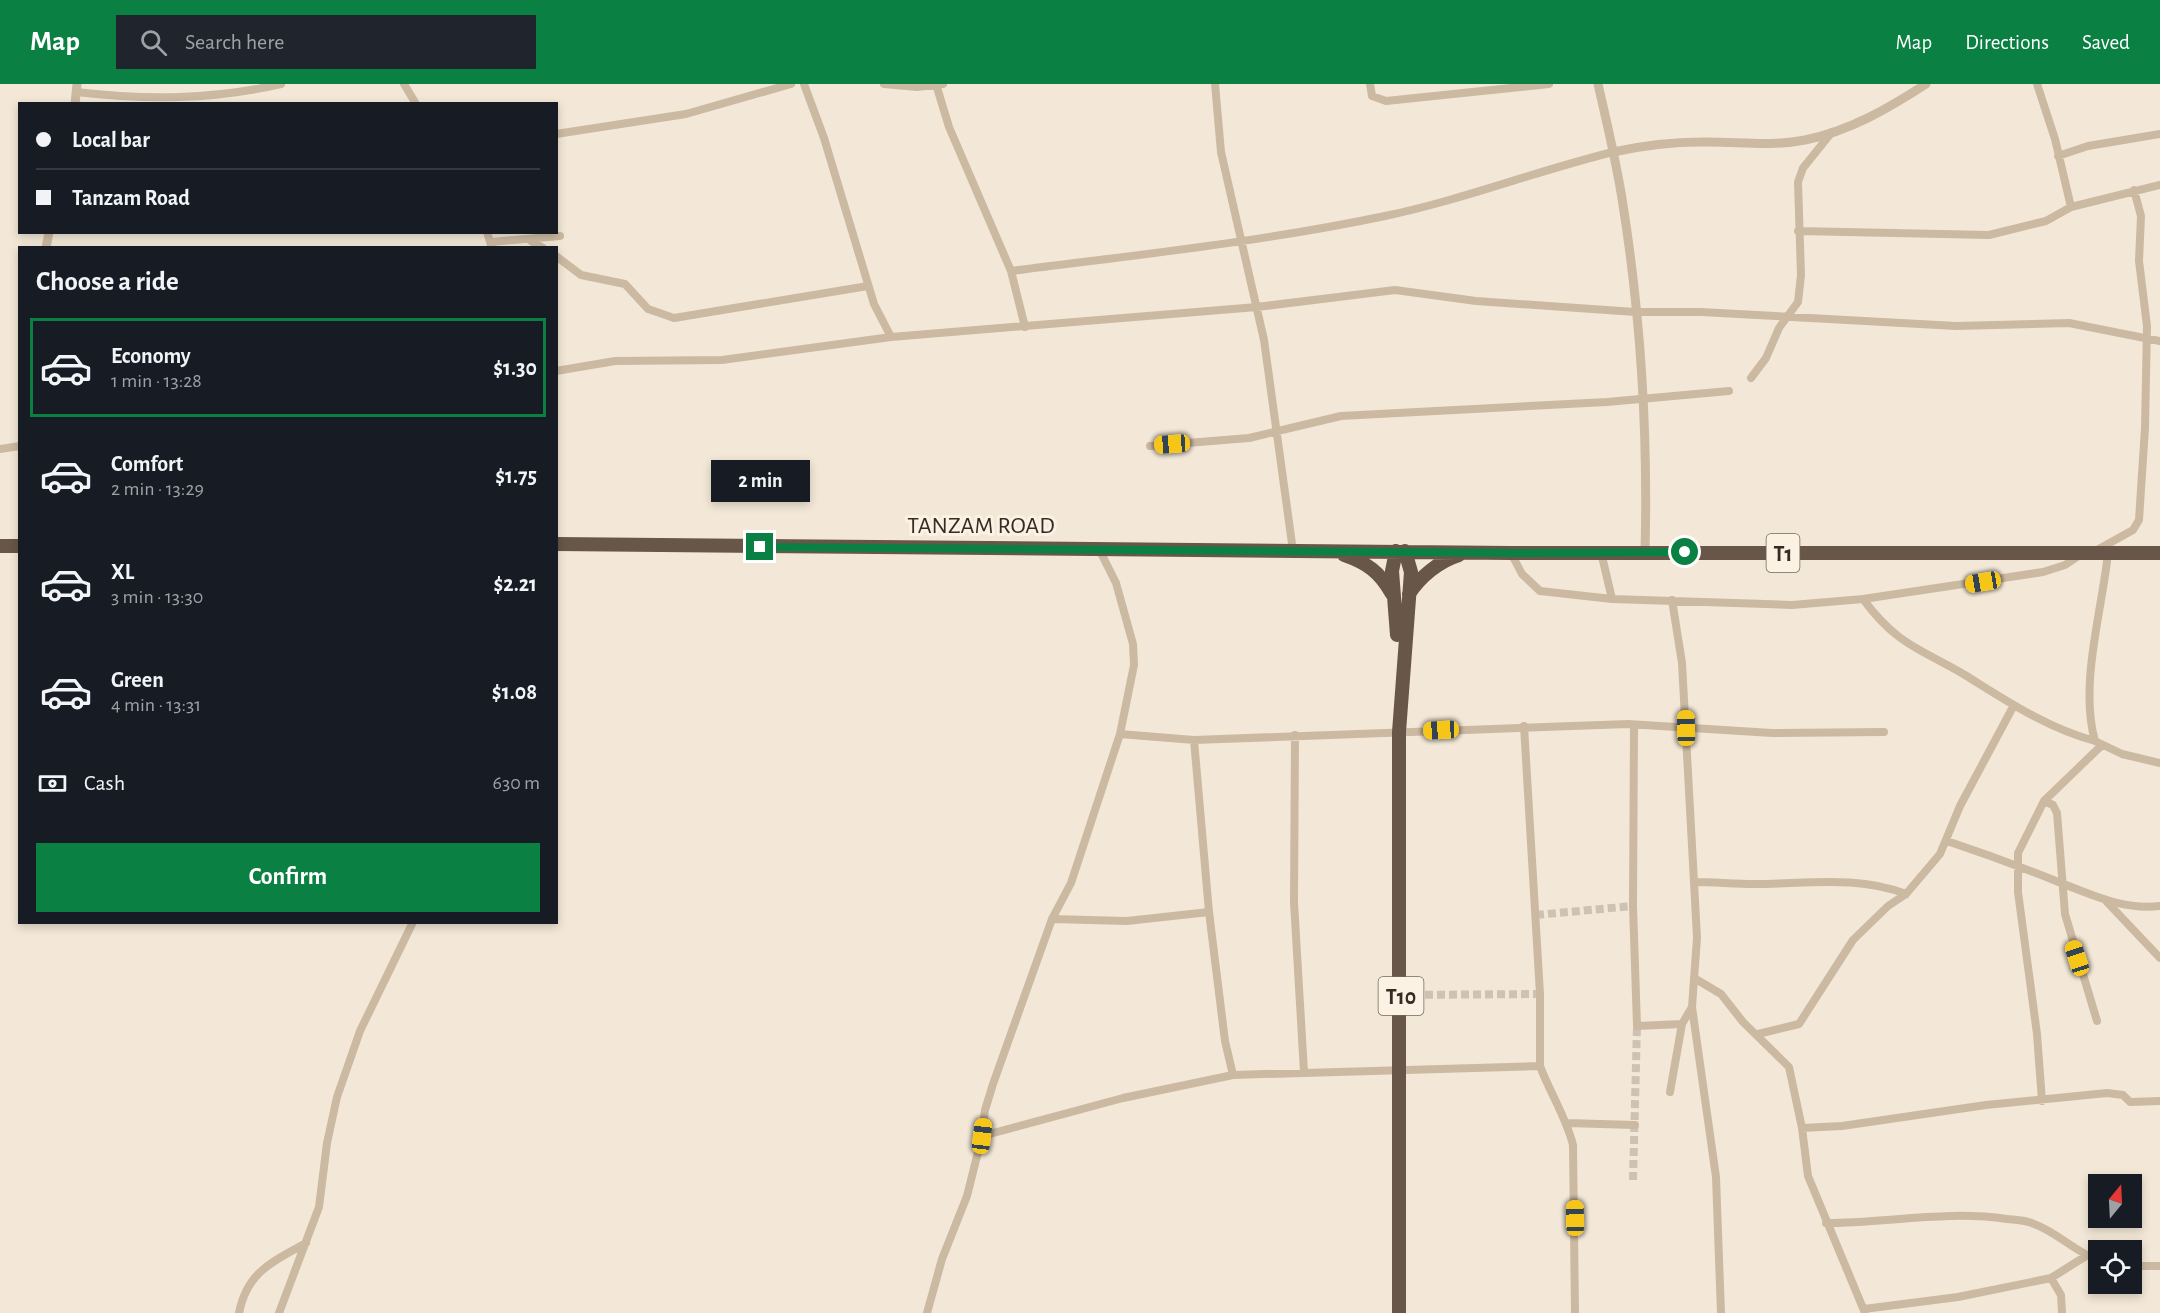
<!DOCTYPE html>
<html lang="en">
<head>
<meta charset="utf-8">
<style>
	body { margin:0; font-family:"Alegreya Sans",sans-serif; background:#20242c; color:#f1f3f6; height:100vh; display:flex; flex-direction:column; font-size:22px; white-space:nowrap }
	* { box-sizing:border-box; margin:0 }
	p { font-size:20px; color:#9ea1a6 }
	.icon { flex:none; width:33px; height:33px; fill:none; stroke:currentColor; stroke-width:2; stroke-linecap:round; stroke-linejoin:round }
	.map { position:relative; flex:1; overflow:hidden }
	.sheet { position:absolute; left:18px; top:162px; width:540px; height:678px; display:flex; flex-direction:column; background:#171b24; border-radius:0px; box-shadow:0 3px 9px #0003 }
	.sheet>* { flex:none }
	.guide { position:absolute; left:18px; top:18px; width:540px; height:132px; border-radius:0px; box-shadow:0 3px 9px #0003; display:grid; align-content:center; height:132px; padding:0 18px; background:#171b24 }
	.needle { width:39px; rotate:18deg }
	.buttons { position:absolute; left:2088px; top:1090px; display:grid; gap:12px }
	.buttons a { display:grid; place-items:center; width:54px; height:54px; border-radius:0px; background:#171b24; box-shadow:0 3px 9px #0003; font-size:30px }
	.end { position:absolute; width:27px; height:27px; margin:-14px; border:8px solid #0b8043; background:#fff; box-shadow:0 0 0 3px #fff }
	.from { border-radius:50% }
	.bubble { position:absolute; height:42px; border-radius:0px; background:#171b24; box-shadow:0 3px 9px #0003; font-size:20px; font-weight:700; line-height:42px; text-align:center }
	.car { position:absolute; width:18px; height:36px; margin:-18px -9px; border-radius:8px; box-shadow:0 0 4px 2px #0007; background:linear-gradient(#f5c518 24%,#345 0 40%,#f5c518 0 76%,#345 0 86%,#f5c518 0) }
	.guide b { display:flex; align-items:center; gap:21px; height:57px; font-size:22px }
	.guide b+b { border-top:2px solid #363941 }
	.guide i { width:15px; height:15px; background:#f1f3f6 }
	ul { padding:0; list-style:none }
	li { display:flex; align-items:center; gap:18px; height:99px; margin:0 12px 9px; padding:0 6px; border:3px solid transparent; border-radius:0px }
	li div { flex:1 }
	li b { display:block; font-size:22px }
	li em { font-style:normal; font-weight:700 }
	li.selected { border-color:#0b8043 }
	li>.icon { width:54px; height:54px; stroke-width:1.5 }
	h2 { padding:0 18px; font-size:27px; line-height:72px }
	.pay { display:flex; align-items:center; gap:15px; height:66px; padding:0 18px; font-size:22px }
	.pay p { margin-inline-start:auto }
	.button { display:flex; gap:12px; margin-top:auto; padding:12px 18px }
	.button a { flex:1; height:69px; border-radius:0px; background:#0b8043; color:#fff; font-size:24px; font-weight:700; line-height:69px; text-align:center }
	header { display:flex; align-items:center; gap:36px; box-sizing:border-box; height:84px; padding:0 30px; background:#0b8043; color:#fff }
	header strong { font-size:28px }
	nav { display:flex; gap:33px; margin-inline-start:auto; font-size:21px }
	.search { width:420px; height:54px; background:#20242c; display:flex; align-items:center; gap:15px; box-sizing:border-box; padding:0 21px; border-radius:0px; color:#9ea1a6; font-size:22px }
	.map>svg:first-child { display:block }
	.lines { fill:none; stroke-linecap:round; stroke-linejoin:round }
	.minor-tunnel { stroke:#cdc2b3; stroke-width:8; stroke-dasharray:8 4; stroke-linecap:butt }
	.minor { stroke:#ccb9a2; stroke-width:8 }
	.tertiary { stroke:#ccb9a2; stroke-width:9 }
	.trunk { stroke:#685648; stroke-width:14 }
	.route { stroke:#0b8043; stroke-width:8 }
	.labels { text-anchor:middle; stroke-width:6; stroke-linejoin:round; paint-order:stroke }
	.shield { fill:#fbf2e3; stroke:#71675e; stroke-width:1.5 }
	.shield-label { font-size:22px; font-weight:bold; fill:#362c25 }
	.street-label { font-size:24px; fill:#362c25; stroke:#fbf2e3 }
</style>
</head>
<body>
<header>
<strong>Map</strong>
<div class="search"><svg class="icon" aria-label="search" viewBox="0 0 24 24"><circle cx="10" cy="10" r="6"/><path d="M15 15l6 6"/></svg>Search here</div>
<nav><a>Map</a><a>Directions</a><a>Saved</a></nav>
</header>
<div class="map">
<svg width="2160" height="1229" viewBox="0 0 2160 1229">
	<rect width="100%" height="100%" fill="#f3e8d7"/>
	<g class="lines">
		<path class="minor-tunnel" d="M1536,831L1633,822
			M1401,911L1540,910
			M1633,1096L1637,942"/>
		<path class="minor" d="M404,0L416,20
			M804,0L824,54L874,220L891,253
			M884,0L917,3L943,0
			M936,0L949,43L1011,187L1025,243
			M1215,0L1221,68L1264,256L1293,467
			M1370,0L1372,12L1386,17L1549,0
			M2037,0L2055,55L2071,123
			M76,8C146,16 212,16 281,0
			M556,50L686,30L791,0
			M2058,72L2088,62L2160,50
			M1798,147L1989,151L2046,137L2071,123L2160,101
			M487,148L492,164
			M531,157L543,164
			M491,158L560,152
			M556,172L581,191L625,200L648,225L674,234L868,202
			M1011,187C1136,171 1261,158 1385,132C1462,116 1536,87 1613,68
			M556,287L615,277L722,276L891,253L1257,223L1395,206L1476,217L1635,228H1701L1956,242L2069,239L2160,257
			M1751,294L1766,274L1779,244L1798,218L1801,191L1798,98L1803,84L1832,48
			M1150,362L1249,354L1341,332L1607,318L1729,307
			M0,365L20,362
			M2097,466L2133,446L2139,436L2145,344L2147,242L2139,177L2141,132L2134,106
			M1601,468L1612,515
			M1511,469L1522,490L1540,507L1612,515L1792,521L1863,515C1897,561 1919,564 1965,591C2007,617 2047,644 2095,657
			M2108,469C2102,527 2079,601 2095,657L2122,670L2160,679
			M1863,515L2043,488L2065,481L2083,469
			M1672,516L1682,579L1694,798L1697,854L1692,923L1716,1093L1721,1229
			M1634,641L1633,822L1637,942L1682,940
			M1120,650L1194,656L1628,640L1772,649L1884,648
			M1295,651L1294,818L1304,988
			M1194,656L1209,828L1225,957L1233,991
			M2044,717L2053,721L2057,729L2065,830L2097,937
			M1947,757C1986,770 2024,784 2061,799C2095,812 2123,826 2160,822
			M1694,798C1714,798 1734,800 1754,800C1805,800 1858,791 1906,810
			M2107,818L2160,874
			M1052,835L1127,837L1209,828
			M1694,894L1721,910L1743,938L1789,983L1802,1044L1808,1092L1865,1229
			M1758,950L1799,940L1853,856L1888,822L1906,810L1940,770L1960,722L2014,621
			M1540,982C1550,1009 1566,1033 1573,1061L1575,1229
			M1670,1008L1682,940L1692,923
			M2042,1017L2037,950L2018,808V769L2044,717L2102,661
			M1567,1039L1635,1041
			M1802,1044L1842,1042L1986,1021L2107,1009L2123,1011L2130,1018L2160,1017
			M982,1052L1123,1014L1233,991L1540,982V910L1524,642
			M1826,1139C1887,1139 1946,1126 2007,1135C2015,1136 2026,1136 2034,1140C2057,1148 2075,1168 2098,1176
			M2132,1182H2160
			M2051,1194L2061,1211L2062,1229
			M1864,1225L1958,1213L2051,1194L2086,1172
			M239,1229C247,1188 272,1178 306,1159
			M279,1229L319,1123L327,1059L337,1013L360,947L413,838
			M927,1229L942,1175L967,1112L982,1052L985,1026L993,1000L1052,835L1071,799L1120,650L1134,581L1133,560L1116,499L1099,465"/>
		<path class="tertiary" d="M1598,0C1607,40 1617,80 1623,121C1641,235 1648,353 1645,468
			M75,20L77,0
			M1613,68C1641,62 1671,58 1700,58C1735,57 1770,63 1805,56C1850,47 1889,24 1926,0
			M46,164L49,148"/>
		<path class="trunk" d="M556,460L1511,469H2160
			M0,462H20
			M1396,467L1392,487L1397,551
			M1344,471C1367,479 1380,488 1392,510
			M1409,510C1420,493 1439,477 1459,471
			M1399,1229V648L1411,488L1405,467"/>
	</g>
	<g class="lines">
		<path class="route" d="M760,463L1511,469L1685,468"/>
	</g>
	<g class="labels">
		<g class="shield">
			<rect x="1766.5" y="450" width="33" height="38" rx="4.5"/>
			<rect x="1378.5" y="893" width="45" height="38" rx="4.5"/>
		</g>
		<g class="shield-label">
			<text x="1783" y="477">T1</text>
			<text x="1401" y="920">T10</text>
		</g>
		<g class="street-label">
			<text x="981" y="449">TANZAM ROAD</text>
		</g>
	</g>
</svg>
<div class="buttons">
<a><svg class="needle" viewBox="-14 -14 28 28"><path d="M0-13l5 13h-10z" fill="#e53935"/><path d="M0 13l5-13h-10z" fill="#9ea1a6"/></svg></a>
<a><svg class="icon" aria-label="locate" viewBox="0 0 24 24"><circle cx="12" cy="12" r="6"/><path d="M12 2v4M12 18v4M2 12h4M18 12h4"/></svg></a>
</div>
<i class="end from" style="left:1685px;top:468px"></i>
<i class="end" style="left:760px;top:463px"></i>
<div class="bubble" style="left:711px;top:376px;width:99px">2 min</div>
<i class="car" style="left:1172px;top:360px;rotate:266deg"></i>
<i class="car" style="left:1983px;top:498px;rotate:260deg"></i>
<i class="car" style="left:1686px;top:644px;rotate:359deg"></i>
<i class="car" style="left:1441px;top:646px;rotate:267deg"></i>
<i class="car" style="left:2077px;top:874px;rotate:342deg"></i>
<i class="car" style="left:982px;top:1052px;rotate:7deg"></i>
<i class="car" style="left:1575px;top:1134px;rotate:359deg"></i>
<div class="guide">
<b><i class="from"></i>Local bar</b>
<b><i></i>Tanzam Road</b>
</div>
<section class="sheet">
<h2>Choose a ride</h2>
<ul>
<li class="selected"><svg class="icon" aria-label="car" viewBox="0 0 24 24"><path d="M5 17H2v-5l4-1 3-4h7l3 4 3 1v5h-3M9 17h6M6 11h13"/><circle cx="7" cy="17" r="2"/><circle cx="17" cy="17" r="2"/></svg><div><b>Economy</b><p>1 min · 13:28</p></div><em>$1.30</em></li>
<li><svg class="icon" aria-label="car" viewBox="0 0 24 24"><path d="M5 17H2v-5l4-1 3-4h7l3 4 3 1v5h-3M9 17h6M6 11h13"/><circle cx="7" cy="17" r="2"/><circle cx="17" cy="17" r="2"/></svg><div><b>Comfort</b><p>2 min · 13:29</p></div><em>$1.75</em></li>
<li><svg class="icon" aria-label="car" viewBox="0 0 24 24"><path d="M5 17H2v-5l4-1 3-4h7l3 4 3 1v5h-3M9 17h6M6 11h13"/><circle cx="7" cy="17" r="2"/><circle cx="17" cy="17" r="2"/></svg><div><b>XL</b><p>3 min · 13:30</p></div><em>$2.21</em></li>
<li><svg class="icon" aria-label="car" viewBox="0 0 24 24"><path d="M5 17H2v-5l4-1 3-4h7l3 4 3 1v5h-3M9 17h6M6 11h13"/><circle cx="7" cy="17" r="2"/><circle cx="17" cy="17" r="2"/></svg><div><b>Green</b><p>4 min · 13:31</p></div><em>$1.08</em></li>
</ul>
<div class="pay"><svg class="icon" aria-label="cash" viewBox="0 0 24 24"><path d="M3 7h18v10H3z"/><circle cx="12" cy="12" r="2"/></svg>Cash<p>630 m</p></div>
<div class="button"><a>Confirm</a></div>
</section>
</div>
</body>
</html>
